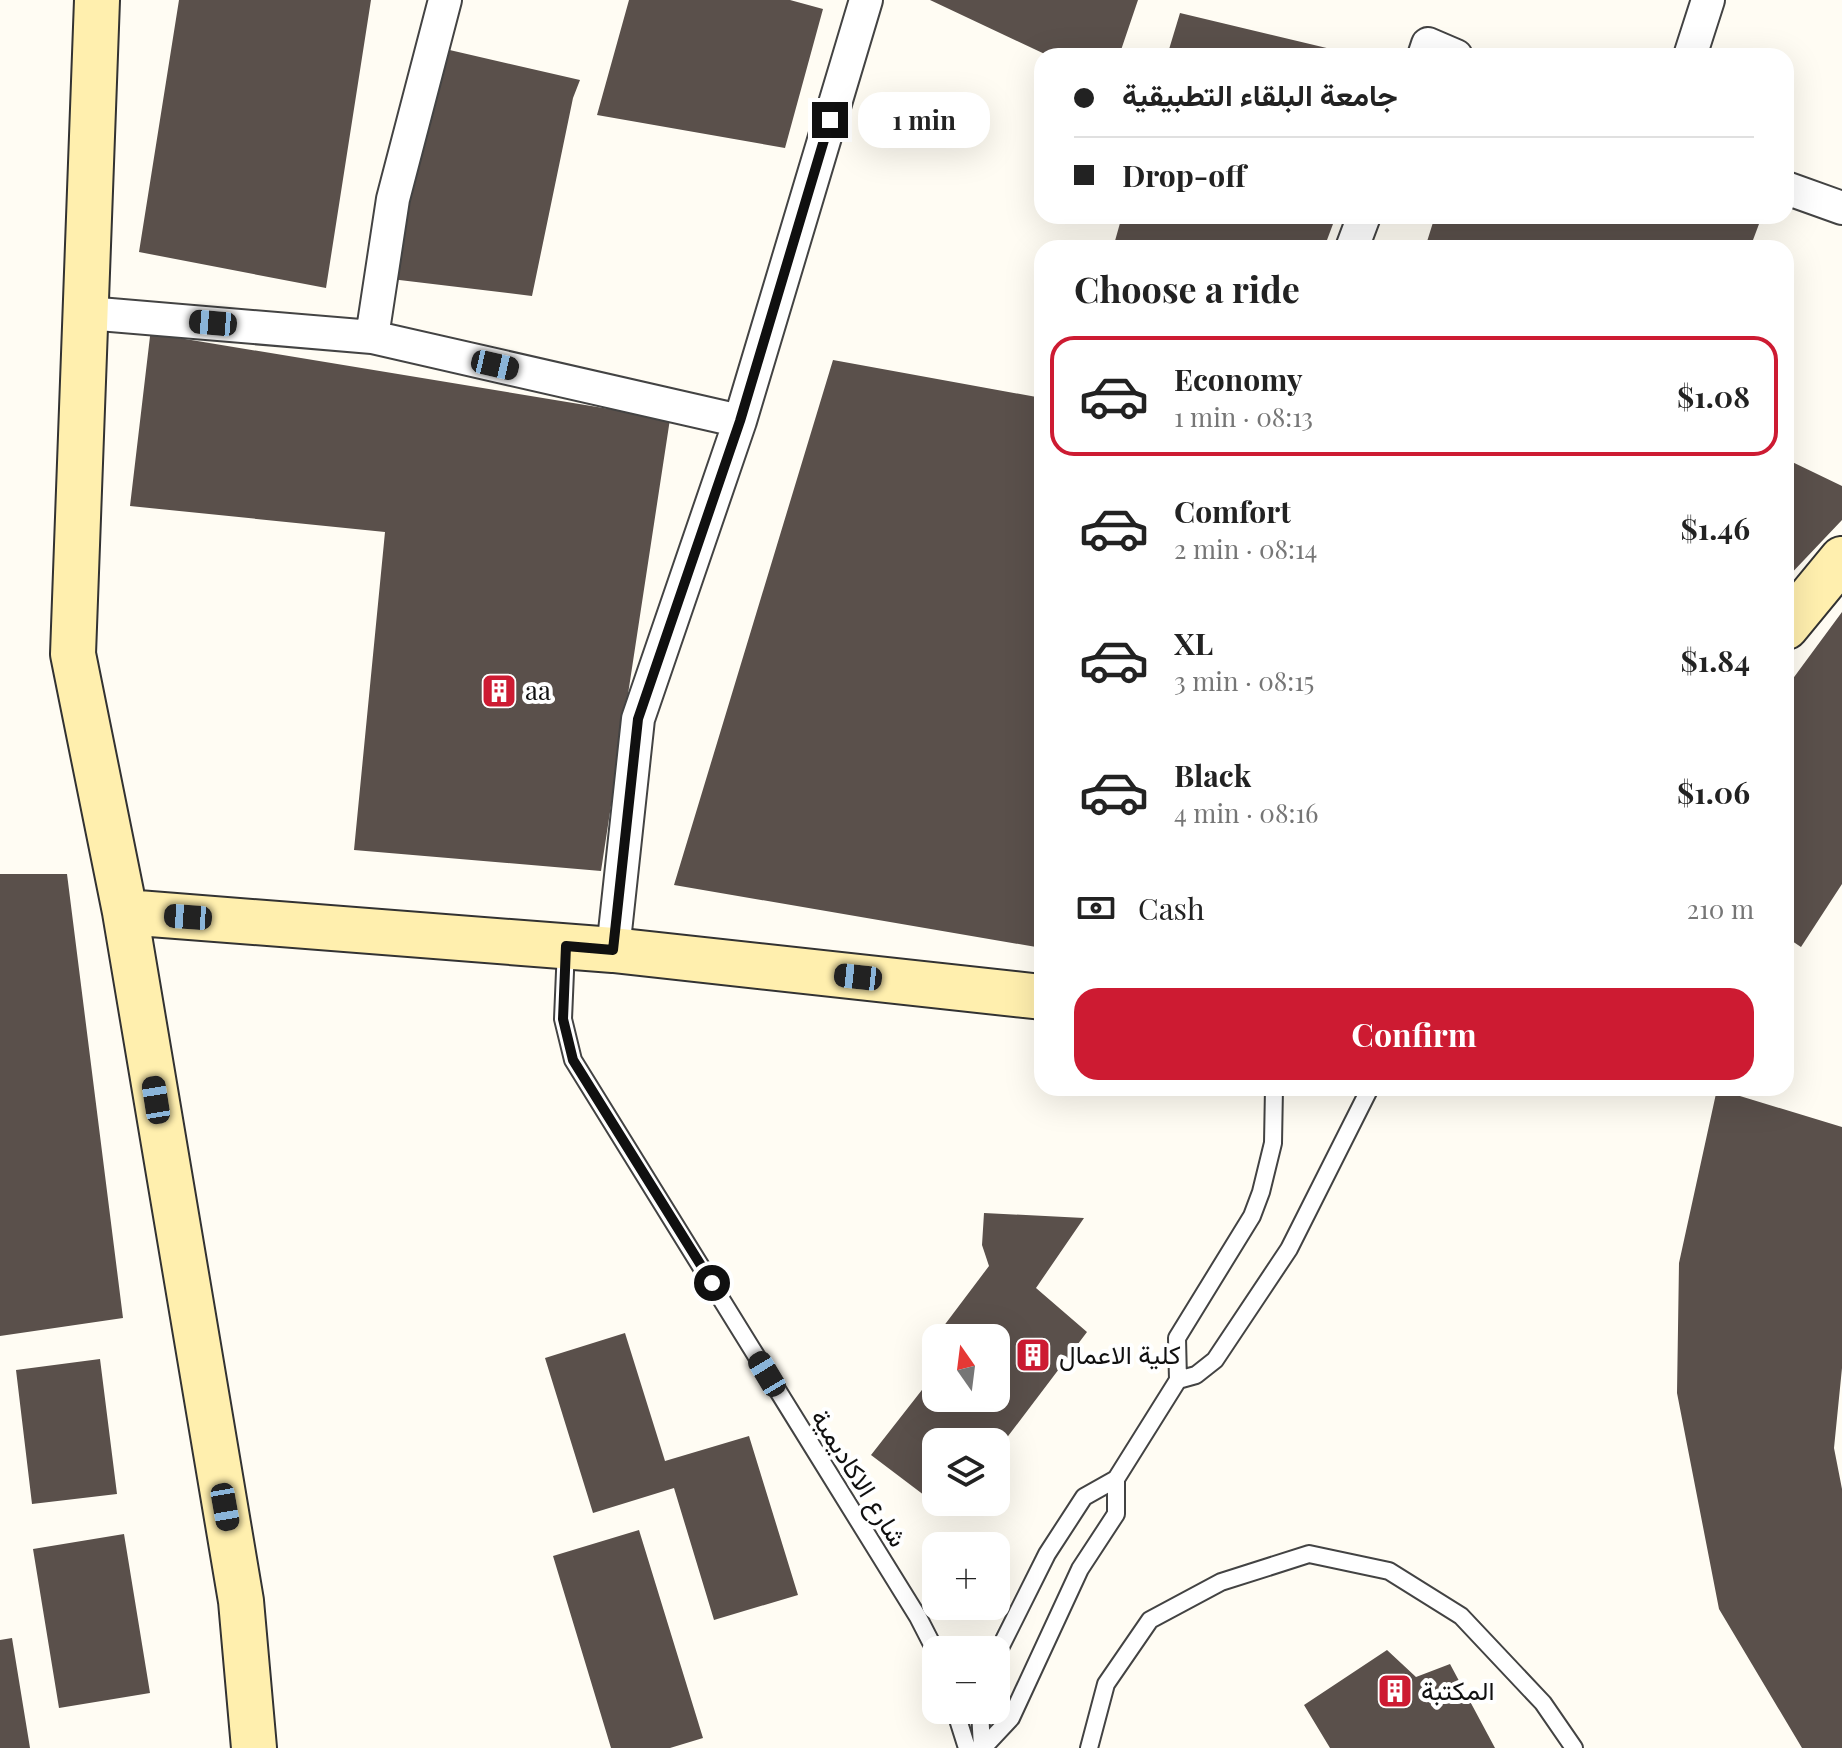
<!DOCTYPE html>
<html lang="en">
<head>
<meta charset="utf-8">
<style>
	body { margin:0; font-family:"Playfair Display",Vazirmatn,serif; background:#f6f6f6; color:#222; height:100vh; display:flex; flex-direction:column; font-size:30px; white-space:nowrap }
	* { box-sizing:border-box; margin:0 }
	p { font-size:26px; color:#767676 }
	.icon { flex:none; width:44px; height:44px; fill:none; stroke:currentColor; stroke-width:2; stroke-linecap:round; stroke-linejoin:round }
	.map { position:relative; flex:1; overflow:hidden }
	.sheet { position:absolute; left:1034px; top:240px; width:760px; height:856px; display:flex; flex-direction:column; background:#fff; border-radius:24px; box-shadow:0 8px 32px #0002 }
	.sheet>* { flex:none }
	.hud { position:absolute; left:1034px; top:48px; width:760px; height:176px; border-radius:24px; box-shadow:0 8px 32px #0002; display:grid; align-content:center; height:176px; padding:0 40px; background:#fff }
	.needle { width:52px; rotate:346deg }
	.fabs { position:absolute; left:922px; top:1324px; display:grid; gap:16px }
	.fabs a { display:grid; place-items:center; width:88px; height:88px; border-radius:16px; background:#fff; box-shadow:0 8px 32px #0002; font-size:40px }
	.end { position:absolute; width:36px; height:36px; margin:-18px; border:10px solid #101010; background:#fff; box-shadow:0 0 0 4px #fff }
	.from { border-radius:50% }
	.bubble { position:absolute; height:56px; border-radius:24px; background:#fff; box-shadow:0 8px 32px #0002; font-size:26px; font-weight:700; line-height:56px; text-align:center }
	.car { position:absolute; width:24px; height:48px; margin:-24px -12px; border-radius:10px; box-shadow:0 0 6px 2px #0007; background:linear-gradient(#222 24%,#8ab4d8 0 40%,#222 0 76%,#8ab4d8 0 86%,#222 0) }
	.hud b { display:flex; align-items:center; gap:28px; height:76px; font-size:30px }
	.hud b+b { border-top:2px solid #e0e0e0 }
	.hud i { width:20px; height:20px; background:#222 }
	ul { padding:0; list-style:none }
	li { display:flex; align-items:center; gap:24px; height:120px; margin:0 16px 12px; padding:0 24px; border:4px solid transparent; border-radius:24px }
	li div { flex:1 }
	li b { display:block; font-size:30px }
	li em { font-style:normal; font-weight:700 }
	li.on { border-color:#cd1b32 }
	li>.icon { width:72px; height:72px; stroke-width:1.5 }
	h2 { padding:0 40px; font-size:36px; line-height:96px }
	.pay { display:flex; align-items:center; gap:20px; height:88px; padding:0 40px; font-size:30px }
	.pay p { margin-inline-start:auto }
	.primary-button { display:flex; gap:16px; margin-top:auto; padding:16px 40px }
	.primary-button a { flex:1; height:92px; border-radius:24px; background:#cd1b32; color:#fff; font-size:32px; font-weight:700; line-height:92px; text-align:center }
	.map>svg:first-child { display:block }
	.building { fill:#5a504b }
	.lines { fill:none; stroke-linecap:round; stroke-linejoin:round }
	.lane-casing { stroke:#434343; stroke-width:20 }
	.street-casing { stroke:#434343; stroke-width:36 }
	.secondary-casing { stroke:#323232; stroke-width:48 }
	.lane { stroke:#fff; stroke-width:16 }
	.street { stroke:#fff; stroke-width:32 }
	.secondary { stroke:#ffefae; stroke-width:44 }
	.route { stroke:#101010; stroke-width:10 }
	.labels { text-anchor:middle; stroke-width:8; stroke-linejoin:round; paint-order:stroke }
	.poi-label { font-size:26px; fill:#101010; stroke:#fff; text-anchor:start }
	.street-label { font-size:26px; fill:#101010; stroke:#fff }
</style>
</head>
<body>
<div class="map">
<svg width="1842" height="1748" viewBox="0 0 1842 1748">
	<rect width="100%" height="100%" fill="#fffcf3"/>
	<path class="building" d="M179,0H371L326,288L139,252Z
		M629,0H790L823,9L785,148L597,115Z
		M930,0H1138L1119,56H1049Z
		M1180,13L1356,55V56H1167Z
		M441,48L580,80L573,98L532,296L391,279Z
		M1122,216H1336L1324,248H1113Z
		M1435,216H1762L1750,248H1425Z
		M151,328L161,335L670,419L601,871L354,850L385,532L130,506Z
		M833,360L1042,398V948L674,885Z
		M1786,459L1842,486V520L1786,579Z
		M1842,612V884L1801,947L1786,937V688Z
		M0,874H67L123,1318L0,1336Z
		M1717,1089L1842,1127V1368L1834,1448L1842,1489V1748H1802L1719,1609L1677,1393L1679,1263Z
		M984,1213L1084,1218L1036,1288L1087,1332L996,1452V1442H936V1502H958L949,1514L871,1455L936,1372V1398H996V1338H950L943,1327L989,1266L982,1245Z
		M625,1333L665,1461L749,1436L798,1595L714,1620L674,1488L593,1513L545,1358Z
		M100,1359L117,1494L32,1504L16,1370Z
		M639,1530L703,1738L670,1748H611L553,1556Z
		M124,1534L150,1693L59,1708L33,1549Z
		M12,1638L30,1748H0V1640Z
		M1387,1650L1416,1677L1450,1664L1495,1748H1330L1304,1705Z"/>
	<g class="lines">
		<defs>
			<path id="lane" d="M566,948L563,1019L573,1060L918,1617L936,1652
				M1178,1380L1196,1375L1215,1360L1289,1249L1370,1088
				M996,1656L1047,1554L1084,1497L1116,1479L1178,1380L1177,1338L1252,1216L1261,1192L1273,1143L1274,1088
				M955,1710L967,1748
				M980,1710L982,1748
				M983,1748L1011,1718L1080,1569L1116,1514V1479
				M1089,1748L1106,1684L1150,1620L1221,1582L1309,1554L1389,1571L1461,1616L1543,1703L1574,1748"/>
			<path id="street" d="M1424,56L1428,44L1456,56
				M1690,56L1708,0
				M1786,188L1842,208
				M1352,248L1364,216
				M87,313L372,337L740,421
				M372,337L393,199L445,0
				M613,950L638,719L740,421L866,0"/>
			<path id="secondary" d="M97,0L73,654L125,912L241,1601L254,1748
				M1786,627L1842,559
				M125,912L613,950L1042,997"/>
		</defs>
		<use href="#lane" class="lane-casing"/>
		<use href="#street" class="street-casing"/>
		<use href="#secondary" class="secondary-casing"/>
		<use href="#lane" class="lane"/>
		<use href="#street" class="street"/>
		<use href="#secondary" class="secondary"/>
	</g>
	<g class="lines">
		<path class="route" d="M712,1283L573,1060L563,1019L566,946L613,950L638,719L740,421L830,120"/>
	</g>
	<defs>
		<symbol id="building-square" viewBox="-11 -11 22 22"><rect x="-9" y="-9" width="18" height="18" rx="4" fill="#cd1b32" stroke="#fff"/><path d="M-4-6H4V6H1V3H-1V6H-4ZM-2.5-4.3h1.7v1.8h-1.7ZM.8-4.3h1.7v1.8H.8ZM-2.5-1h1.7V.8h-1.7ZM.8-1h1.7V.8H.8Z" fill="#fff"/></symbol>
	</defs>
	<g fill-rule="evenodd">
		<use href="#building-square" x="479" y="671" width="40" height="40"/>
		<use href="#building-square" x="1013" y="1335" width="40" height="40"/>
		<use href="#building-square" x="1375" y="1671" width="40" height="40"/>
	</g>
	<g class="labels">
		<g class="poi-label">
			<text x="525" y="700">aa</text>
			<text x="1059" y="1364">كلية الاعمال</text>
			<text x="1421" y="1700">المكتبة</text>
		</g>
		<g class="street-label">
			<text transform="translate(859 1478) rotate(58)" y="9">شارع الاكاديمية</text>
		</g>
	</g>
</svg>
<div class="fabs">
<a><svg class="needle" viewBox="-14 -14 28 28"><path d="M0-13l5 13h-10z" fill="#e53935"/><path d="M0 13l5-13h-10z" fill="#767676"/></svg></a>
<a><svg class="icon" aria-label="layers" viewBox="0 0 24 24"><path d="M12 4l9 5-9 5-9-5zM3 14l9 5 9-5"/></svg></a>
<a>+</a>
<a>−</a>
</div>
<i class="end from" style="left:712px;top:1283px"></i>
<i class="end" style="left:830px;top:120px"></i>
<div class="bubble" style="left:858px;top:92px;width:132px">1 min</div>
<i class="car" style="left:213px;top:323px;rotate:275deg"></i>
<i class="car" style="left:495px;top:365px;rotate:103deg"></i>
<i class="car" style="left:188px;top:917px;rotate:274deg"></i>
<i class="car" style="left:858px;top:977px;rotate:276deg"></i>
<i class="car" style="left:156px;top:1100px;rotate:351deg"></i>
<i class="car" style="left:767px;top:1374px;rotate:329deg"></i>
<i class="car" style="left:225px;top:1507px;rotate:170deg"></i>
<div class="hud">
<b><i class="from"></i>جامعة البلقاء التطبيقية</b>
<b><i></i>Drop-off</b>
</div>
<section class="sheet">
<h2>Choose a ride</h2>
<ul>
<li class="on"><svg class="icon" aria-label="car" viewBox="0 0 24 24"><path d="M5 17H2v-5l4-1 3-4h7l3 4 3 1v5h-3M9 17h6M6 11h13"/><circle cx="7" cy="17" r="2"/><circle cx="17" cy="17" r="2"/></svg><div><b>Economy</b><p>1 min · 08:13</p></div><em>$1.08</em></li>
<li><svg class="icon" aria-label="car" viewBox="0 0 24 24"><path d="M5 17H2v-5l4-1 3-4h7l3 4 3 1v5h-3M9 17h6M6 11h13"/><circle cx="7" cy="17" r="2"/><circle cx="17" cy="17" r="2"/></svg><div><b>Comfort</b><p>2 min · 08:14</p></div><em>$1.46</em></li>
<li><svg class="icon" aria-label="car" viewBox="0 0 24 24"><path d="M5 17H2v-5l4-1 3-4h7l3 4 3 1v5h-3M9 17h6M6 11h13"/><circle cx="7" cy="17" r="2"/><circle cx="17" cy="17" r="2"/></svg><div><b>XL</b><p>3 min · 08:15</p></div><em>$1.84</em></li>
<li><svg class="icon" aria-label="car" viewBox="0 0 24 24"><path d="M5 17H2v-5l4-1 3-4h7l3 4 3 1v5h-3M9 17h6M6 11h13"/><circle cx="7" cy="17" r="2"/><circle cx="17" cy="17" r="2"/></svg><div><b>Black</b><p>4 min · 08:16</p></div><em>$1.06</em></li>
</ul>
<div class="pay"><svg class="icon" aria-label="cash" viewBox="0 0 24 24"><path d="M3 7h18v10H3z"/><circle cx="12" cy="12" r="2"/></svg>Cash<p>210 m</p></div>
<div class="primary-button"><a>Confirm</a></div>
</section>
</div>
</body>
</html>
